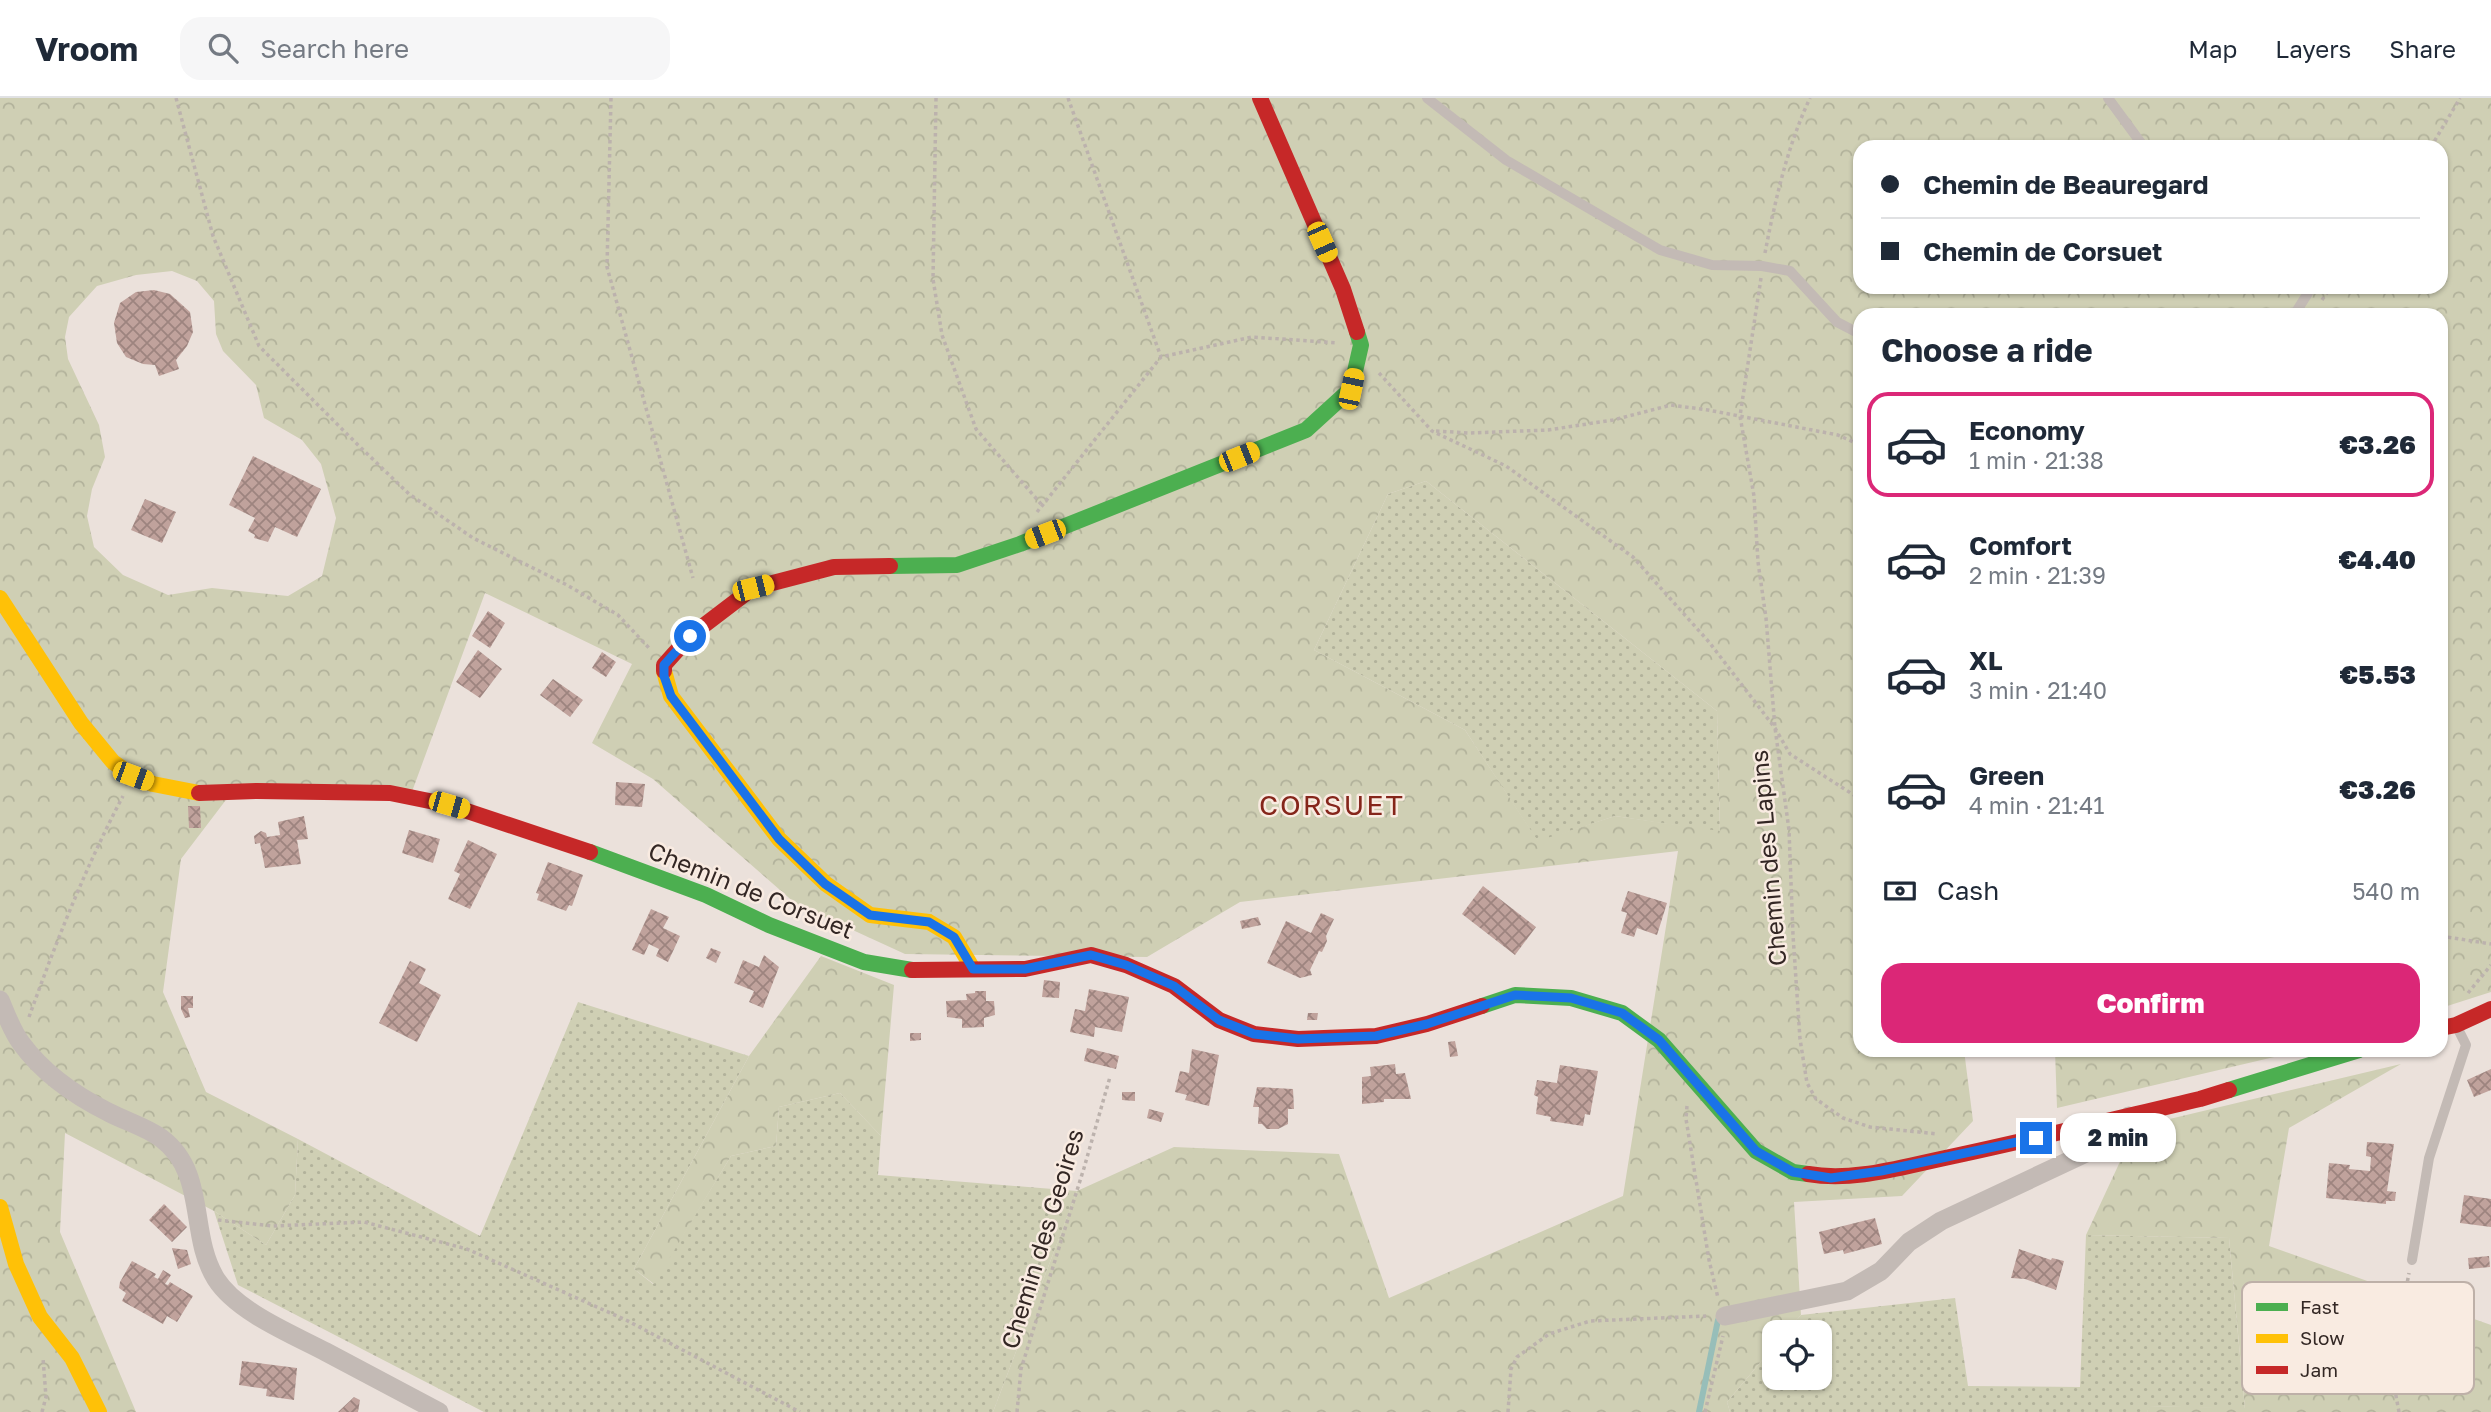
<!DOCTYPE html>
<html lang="en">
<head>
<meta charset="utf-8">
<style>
	body { margin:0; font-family:"Golos Text",sans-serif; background:#f6f6f7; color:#1f2937; height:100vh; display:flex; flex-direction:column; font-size:26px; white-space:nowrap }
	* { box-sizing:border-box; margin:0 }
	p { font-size:23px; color:#747a83 }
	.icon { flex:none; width:38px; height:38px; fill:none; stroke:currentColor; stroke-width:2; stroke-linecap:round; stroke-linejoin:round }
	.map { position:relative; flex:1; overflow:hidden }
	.details { position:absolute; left:1853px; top:210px; width:595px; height:749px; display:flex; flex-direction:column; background:#fff; border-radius:21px; box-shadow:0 2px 5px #0004 }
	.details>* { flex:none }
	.top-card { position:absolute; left:1853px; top:42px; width:595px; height:154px; border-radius:21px; box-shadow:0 2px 5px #0004; display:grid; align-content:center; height:154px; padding:0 28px; background:#fff }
	.fabs { position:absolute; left:1762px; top:1222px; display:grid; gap:14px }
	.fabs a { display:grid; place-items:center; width:70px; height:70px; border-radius:14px; background:#fff; box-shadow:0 2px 5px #0004; font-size:35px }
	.end { position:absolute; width:32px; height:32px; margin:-16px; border:9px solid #1a73e8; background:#fff; box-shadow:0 0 0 4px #fff }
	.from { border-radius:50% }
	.bubble { position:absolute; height:49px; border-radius:21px; background:#fff; box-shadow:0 2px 5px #0004; font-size:23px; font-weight:800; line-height:49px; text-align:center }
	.car { position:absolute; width:21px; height:42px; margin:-21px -10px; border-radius:9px; box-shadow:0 0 5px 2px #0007; background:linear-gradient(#f5c518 24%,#345 0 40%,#f5c518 0 76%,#345 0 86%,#f5c518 0) }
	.top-card b { display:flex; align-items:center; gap:24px; height:66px; font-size:26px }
	.top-card b+b { border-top:2px solid #e0e1e3 }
	.top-card i { width:18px; height:18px; background:#1f2937 }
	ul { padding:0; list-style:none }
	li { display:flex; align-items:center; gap:21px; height:105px; margin:0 14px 10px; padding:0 14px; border:4px solid transparent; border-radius:21px }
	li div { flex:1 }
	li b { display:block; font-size:26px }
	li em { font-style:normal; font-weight:800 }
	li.current { border-color:#db2777 }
	li>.icon { width:63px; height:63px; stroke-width:1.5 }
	h2 { padding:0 28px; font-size:32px; line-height:84px }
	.pay { display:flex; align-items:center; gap:18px; height:77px; padding:0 28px; font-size:26px }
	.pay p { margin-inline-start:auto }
	.cta { display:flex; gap:14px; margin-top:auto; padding:14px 28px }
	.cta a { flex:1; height:80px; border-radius:21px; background:#db2777; color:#fff; font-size:28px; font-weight:800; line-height:80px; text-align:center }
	header { display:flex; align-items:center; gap:42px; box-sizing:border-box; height:98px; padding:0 35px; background:#fff; border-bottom:2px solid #e0e1e3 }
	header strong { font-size:33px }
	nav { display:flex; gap:38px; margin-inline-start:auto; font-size:24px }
	.search { width:490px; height:63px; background:#f6f6f7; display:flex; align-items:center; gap:18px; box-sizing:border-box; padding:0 24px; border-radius:21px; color:#747a83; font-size:26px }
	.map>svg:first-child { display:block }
	.grass { fill:url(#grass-dots) }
	.forest { fill:url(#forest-crowns); fill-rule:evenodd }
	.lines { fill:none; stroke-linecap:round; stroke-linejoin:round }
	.stream { stroke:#97beb9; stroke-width:6 }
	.building { fill:url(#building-cross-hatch) }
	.path { stroke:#bcb2ad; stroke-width:3.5; stroke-dasharray:3.5 3.5; stroke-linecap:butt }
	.lane { stroke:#c3bab5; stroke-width:10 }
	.street { stroke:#c3bab5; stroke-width:19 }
	.fast { stroke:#4caf50; stroke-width:16 }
	.slow { stroke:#ffc107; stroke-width:16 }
	.jam { stroke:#c62828; stroke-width:16 }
	.route { stroke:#1a73e8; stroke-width:9 }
	.labels { text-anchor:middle; stroke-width:5; stroke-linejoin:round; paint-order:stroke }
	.street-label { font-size:24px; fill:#332724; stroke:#f9ebe1 }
	.quarter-label { font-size:28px; letter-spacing:2px; fill:#85251a; stroke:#f9ebe1 }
	.key { fill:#f9ebe1; stroke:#beb0a8; stroke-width:2 }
	.key-label { font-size:19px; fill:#332724 }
</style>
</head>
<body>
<header>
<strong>Vroom</strong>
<div class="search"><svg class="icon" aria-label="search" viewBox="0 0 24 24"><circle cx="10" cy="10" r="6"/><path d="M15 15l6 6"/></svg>Search here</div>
<nav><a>Map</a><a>Layers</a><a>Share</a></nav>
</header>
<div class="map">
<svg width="2491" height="1314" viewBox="0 0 2491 1314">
	<defs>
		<pattern id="grass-dots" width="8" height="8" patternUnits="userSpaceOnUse" patternTransform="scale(1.75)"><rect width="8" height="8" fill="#cfcfb4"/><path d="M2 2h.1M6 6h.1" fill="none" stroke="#b2b29b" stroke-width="1.8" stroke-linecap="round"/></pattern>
		<pattern id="forest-crowns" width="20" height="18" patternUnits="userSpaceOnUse" patternTransform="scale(1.75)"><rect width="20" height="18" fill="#cfcfb4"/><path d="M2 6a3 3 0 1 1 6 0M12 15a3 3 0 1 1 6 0" fill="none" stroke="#b2b29b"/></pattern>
		<pattern id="building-cross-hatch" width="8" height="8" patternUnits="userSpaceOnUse" patternTransform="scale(1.75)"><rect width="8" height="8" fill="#c0a29c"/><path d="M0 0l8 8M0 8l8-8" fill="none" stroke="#9d847f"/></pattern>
	</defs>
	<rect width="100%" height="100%" fill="#ebe1db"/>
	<path class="grass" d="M1426,383L1717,613L1720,734L1615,718L1538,744L1465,632L1314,552L1388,396Z
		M578,904L749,958L634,1171L653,1186L731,1058L776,1048L779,1009L840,995L881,1038L878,1077L1077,1093L993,1314H484L238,1187L214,1113L266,1147L295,1097L298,1041L480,1138Z
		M2086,1137L2229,1140L2245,1311L2150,1308L2147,1314H1730L1727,1304L1774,1248V1279H1820V1234H1786L1801,1217L1955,1200L1968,1288L2080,1289Z"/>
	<path class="forest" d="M0,0H2491V894L2441,910V217H1860V952H1964L1973,1023L1902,1098L1794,1104L1801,1217L1786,1234H1774V1248L1727,1304L1730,1314H993L1077,1093L1174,1049L1339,1056L1389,1200L1623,1098L1678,753L1240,804L1147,859L905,856L796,806L653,681L592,645L632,566L485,495L410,699L232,694L181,761L163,894L206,994L298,1041L295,1097L266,1147L214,1113L65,1035L60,1134L136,1314H0ZM1860,49H2441V189H1860ZM172,173L197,183L214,203L216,236L223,253L256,287L264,320L302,342L321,366L336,420L322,478L288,498L212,490L168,497L123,477L94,449L87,418L92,391L105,359L99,327L68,261L65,239L69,219L97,188L136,177ZM1426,383L1717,613L1720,733L1615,718L1538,743L1465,632L1314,552L1388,396Z
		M821,858L894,887L881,1038L840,995L779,1009L776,1048L731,1058L654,1186L634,1171L749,958Z
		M2055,952H2304L2057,1010Z
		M2401,966L2289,1030L2269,1148L2491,1227V1314H2147L2149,1308L2245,1310L2229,1140L2086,1137L2136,1029Z"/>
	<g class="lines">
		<path class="stream" d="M1699,1314L1718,1222"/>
	</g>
	<path class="building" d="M154,192L170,196L190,214L193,234L187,248L176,262L179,271L159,278L155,267L143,266L126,259L117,245L114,225L120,205L136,194Z
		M253,358L321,391L297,439L275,429L268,444L254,440L255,437L248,433L255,420L229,407Z
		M145,401L176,414L162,445L131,432Z
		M488,513L505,525L490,550L472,538Z
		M478,552L502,571L480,600L456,584Z
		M602,554L616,564L606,579L592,570Z
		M553,581L583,602L570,619L540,597Z
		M616,684L645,686L642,709L615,707Z
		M188,708H200L201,730H189Z
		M304,718L308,741L297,742L301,766L265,770L260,745L255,746L254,738L261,733L266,735L267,739L280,737L278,724Z
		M409,732L440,741L433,765L402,755Z
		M468,742L497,756L470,811L448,801L460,776L454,773Z
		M548,764L583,777L572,808L569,807L566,813L537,802L539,796L536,795Z
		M1483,788L1536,829L1515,857L1462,816Z
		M1628,793L1667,805L1657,837L1637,830L1634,839L1621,835L1627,815L1621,813Z
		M651,811L669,819L663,830L680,838L668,864L656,858L659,851L649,846L644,857L632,852Z
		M1321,815L1334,821L1326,838L1327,843L1322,854L1319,853L1310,872L1312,877L1300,880L1267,865L1286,823L1311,835Z
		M1258,819L1261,827L1242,831L1240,823Z
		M711,850L721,854L716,865L706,860Z
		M764,857L779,869L763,910L749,904L754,893L734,885L743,862L759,869Z
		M410,863L426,871L419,885L441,897L417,944L379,925Z
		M1044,882L1060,884L1059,900L1042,899Z
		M1089,891L1129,899L1122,934L1095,929L1094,939L1070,934L1075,911L1085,913Z
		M975,893H986V903H994L995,917L984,920V929L962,930V921L947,919L946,903L967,902L966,896L975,895Z
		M181,898H193V910H188L190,919L185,920L181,911Z
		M1308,915H1318L1317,922H1307Z
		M910,935H921V942L910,943Z
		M1455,943L1458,958L1450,959L1448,944Z
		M1087,950L1119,958L1116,971L1084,963Z
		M1192,951L1219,957L1209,1008L1185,1002L1187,997L1175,994L1180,973L1189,975Z
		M1395,966L1396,976L1405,975L1411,1001H1384V1004L1362,1006V979L1371,978L1370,969Z
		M1560,967L1598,973L1590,1017L1585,1016L1583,1028L1550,1023L1551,1019L1536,1016L1538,999L1534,997L1537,982L1557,985Z
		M2491,971V992L2474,999L2467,982Z
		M1257,989L1293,991L1294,1011H1288V1026L1278,1031H1267L1262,1026H1258L1259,1009H1253Z
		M1122,994H1135V1003L1122,1002Z
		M1149,1011L1164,1015L1161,1024L1147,1020Z
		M2367,1044L2394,1046L2387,1093L2396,1094L2395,1103H2386V1106L2326,1100L2329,1065L2350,1067L2349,1071L2370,1073L2371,1059L2366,1058Z
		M2464,1097L2491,1101V1129L2460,1125Z
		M164,1106L187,1129L172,1144L149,1122Z
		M1875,1120L1882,1146L1844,1156L1843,1152L1824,1156L1819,1134Z
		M172,1150L187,1152L191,1166L178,1171Z
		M2019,1151L2051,1162L2052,1160L2064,1163L2056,1192L2025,1181L2011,1180Z
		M2489,1158L2490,1169L2469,1171L2468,1160Z
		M132,1163L156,1176L154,1179L158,1181L163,1172L171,1177L165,1186L168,1187L170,1184L193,1198L177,1224L167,1218L163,1226L122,1203L126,1195L119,1190L120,1184Z
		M242,1263L297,1270L294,1302L266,1298L267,1291L239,1287Z
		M354,1299L360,1302L358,1314H338Z"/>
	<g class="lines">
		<path class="path" d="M176,0L213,138L259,248L357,346L409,396L473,440L567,487L618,517L650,551
			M611,0L607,169L693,480
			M936,0L933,181L942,237L976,331L1041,406
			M1068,0L1161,259
			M2431,49L2460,0
			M1765,155C1775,103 1787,49 1810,0
			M1761,180L1740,318L1754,398L1758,464L1766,520L1775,630L1789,732L1793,837L1800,941L1807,985L1816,1001L1843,1020L1870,1029L1938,1036
			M2322,202L2331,189
			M1379,275L1432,333L1506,368L1633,459L1709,544L1775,630L1790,656L1860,701
			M1436,333L1469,335L1548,332L1613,322L1671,307L1708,312L1838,337L1860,347
			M1037,414L1161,259L1252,239L1338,245
			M2441,838L2491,846
			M2468,895L2491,867
			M29,919C56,844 86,768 123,698
			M1687,1008L1686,1021L1709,1162L1718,1200
			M218,1122L273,1128L364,1124L467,1151L626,1222L800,1314
			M42,1314L46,1299L43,1260
			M1017,1314L1021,1271L1084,1070L1110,979
			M1508,1314L1511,1271L1517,1259L1549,1236L1590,1223L1706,1218
			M1705,1314L1723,1238
			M2399,1314L2391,1271L2409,1175"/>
		<path class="lane" d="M1427,0L1506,62L1660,152L1712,167L1762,168L1790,173L1837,224L1860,236
			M2108,0L2144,49
			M2280,217L2296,214L2308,195V189
			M2412,1162L2429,1060L2466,947L2456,927"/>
		<path class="street" d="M0,902C6,916 12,933 21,945C43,975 76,998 108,1014C125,1023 146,1029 161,1040C208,1075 188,1136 216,1181C237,1214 292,1236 326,1254C364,1274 402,1294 439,1314
			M1725,1218L1847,1193L1881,1173L1909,1144L1941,1123L2101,1048L2129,1018"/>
		<path class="fast" d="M890,468L957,467L1020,446L1306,332L1351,291L1361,247L1357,234
			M590,754L706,797L769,827L864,864L912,872
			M1482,908L1515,897L1571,900L1622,915L1659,942L1756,1053L1793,1074L1808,1076
			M2229,992L2359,952"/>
		<path class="slow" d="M0,500L81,625L113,664L133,678L153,686L199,695
			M664,573L671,598L779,741L826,786L870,817L929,824L954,839L973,871
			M0,1109L16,1166L40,1219L72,1260L99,1314"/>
		<path class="jam" d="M1260,0L1343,191L1357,234
			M664,573V567L690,538L753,490L834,469L890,468
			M199,695L257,693L390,695L449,707L590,754
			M912,872L1025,871L1091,857L1126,867L1174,888L1219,922L1254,936L1298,941L1376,938L1427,926L1482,908
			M2441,930L2456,927L2491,911
			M1808,1076C1853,1084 1901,1069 1945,1060C2030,1042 2115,1021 2200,1001L2229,992"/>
	</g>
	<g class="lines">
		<path class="route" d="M690,538L664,567V578L671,598L779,741L825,786L870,817L929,824L954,839L973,871H1025L1091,857L1126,867L1174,888L1219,922L1254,936L1298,941L1376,938L1427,926L1515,897L1571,900L1622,915L1659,942L1756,1053L1793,1074L1831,1080L1881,1073L2036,1040"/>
	</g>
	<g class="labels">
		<g class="street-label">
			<text transform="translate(1769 760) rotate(-95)" y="8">Chemin des Lapins</text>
			<text transform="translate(751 793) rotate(22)" y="8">Chemin de Corsuet</text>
			<text transform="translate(1043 1141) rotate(-73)" y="8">Chemin des Geoires</text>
		</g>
		<g class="quarter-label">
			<text x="1332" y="717">CORSUET</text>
		</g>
	</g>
	<rect x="2242" y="1184" width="232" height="112" rx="10" class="key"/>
	<rect x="2256" y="1205" width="32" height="8" fill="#4caf50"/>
	<rect x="2256" y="1236" width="32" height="9" fill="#ffc107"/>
	<rect x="2256" y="1268" width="32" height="8" fill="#c62828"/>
	<g class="key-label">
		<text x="2300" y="1216">Fast</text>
		<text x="2300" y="1247">Slow</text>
		<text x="2300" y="1279">Jam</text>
	</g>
</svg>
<div class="fabs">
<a><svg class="icon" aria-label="locate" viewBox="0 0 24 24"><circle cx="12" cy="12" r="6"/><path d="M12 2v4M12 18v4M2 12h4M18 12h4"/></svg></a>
</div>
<i class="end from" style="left:690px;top:538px"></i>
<i class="end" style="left:2036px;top:1040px"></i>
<div class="bubble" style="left:2060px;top:1015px;width:116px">2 min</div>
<i class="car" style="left:1322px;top:144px;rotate:156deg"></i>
<i class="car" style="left:1351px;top:291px;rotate:12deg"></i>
<i class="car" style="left:1239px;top:359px;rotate:68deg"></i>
<i class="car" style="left:1045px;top:436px;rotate:249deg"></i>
<i class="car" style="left:753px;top:490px;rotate:76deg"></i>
<i class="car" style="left:133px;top:678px;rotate:110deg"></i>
<i class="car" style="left:449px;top:707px;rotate:106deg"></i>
<div class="top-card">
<b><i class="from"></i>Chemin de Beauregard</b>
<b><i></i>Chemin de Corsuet</b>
</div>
<section class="details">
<h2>Choose a ride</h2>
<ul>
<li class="current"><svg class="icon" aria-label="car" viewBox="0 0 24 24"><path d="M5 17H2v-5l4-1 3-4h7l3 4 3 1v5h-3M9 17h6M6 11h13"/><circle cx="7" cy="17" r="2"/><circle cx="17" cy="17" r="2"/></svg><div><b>Economy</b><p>1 min · 21:38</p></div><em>€3.26</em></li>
<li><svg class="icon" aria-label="car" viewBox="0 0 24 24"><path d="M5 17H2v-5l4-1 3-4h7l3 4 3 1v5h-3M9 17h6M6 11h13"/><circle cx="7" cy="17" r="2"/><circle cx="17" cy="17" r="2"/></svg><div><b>Comfort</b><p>2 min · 21:39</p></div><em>€4.40</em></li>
<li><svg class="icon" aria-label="car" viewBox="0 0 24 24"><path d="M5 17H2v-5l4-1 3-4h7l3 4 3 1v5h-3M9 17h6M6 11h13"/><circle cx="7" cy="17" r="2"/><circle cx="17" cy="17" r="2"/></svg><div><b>XL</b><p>3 min · 21:40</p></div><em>€5.53</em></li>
<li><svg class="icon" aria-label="car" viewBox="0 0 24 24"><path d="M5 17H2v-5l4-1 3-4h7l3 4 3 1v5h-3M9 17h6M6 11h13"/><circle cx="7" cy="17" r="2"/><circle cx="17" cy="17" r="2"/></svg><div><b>Green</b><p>4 min · 21:41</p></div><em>€3.26</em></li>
</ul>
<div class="pay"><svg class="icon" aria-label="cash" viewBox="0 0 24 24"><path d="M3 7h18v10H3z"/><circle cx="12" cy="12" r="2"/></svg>Cash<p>540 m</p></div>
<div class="cta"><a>Confirm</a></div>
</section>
</div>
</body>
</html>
